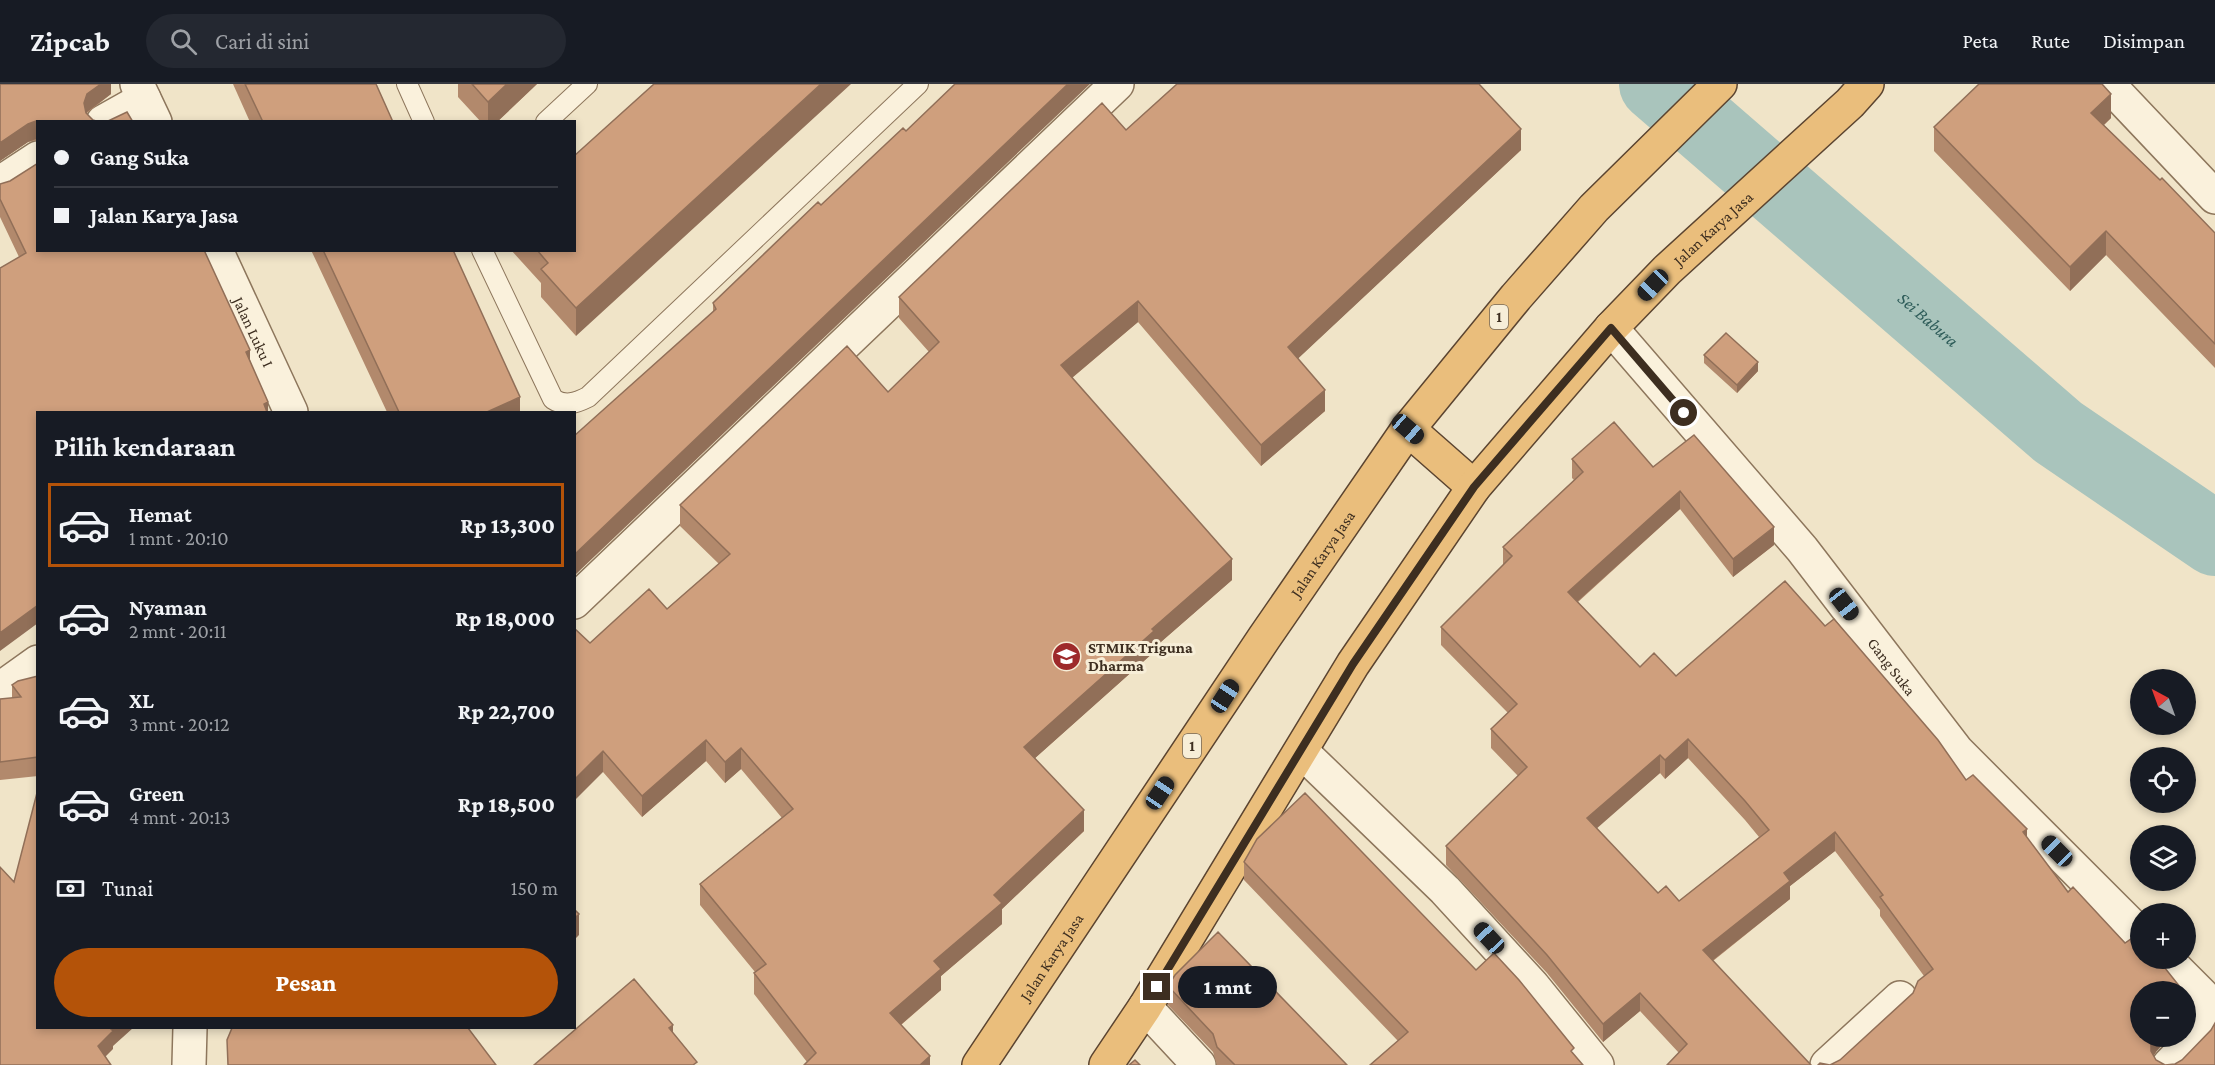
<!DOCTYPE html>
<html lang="id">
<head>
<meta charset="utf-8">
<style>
	body { margin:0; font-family:"Crimson Pro",serif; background:#242831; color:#f1f3f6; height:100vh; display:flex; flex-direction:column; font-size:22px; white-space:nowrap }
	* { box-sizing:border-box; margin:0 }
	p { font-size:20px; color:#9ea1a6 }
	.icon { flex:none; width:33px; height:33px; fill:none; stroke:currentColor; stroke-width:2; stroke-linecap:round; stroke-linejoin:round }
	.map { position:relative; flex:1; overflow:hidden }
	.panel { position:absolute; left:36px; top:327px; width:540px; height:618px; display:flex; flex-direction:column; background:#171b24; border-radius:0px; box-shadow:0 3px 9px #0003 }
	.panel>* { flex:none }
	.banner { position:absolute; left:36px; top:36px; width:540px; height:132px; border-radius:0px; box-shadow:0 3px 9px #0003; display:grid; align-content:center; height:132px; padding:0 18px; background:#171b24 }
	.needle { width:39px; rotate:319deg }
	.buttons { position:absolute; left:2130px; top:585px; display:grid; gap:12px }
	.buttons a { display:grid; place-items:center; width:66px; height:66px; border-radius:50%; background:#171b24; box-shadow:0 3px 9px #0003; font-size:30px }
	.end { position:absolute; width:27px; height:27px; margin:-14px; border:8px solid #3d2e20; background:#fff; box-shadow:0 0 0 3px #fff }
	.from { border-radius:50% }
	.bubble { position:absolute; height:42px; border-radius:21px; background:#171b24; box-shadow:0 3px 9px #0003; font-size:20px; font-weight:800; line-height:42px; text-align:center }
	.car { position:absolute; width:18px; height:36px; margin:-18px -9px; border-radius:8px; box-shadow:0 0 4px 2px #0007; background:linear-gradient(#222 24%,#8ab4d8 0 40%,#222 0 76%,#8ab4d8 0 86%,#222 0) }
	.banner b { display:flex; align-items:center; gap:21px; height:57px; font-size:22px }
	.banner b+b { border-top:2px solid #363941 }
	.banner i { width:15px; height:15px; background:#f1f3f6 }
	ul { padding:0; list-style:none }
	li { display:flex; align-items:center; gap:18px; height:84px; margin:0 12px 9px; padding:0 6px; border:3px solid transparent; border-radius:0px }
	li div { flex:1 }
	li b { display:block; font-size:22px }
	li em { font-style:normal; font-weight:800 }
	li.current { border-color:#b45309 }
	li>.icon { width:54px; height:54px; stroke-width:1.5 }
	h2 { padding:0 18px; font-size:27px; line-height:72px }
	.pay { display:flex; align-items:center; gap:15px; height:66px; padding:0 18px; font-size:22px }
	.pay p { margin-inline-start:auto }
	.primary-button { display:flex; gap:12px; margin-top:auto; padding:12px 18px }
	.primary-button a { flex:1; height:69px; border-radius:36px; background:#b45309; color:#fff; font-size:24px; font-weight:800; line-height:69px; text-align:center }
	header { display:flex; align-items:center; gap:36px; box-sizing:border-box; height:84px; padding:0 30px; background:#171b24; border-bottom:2px solid #363941 }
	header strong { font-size:28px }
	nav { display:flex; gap:33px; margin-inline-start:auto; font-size:21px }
	.search { width:420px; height:54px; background:#242831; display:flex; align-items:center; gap:15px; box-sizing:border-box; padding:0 21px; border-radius:33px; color:#9ea1a6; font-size:22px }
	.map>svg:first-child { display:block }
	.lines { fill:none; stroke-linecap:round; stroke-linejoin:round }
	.river { stroke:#a9c4bc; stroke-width:74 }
	.service-casing { stroke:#8d765c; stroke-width:22 }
	.minor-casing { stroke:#8d765c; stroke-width:36 }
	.tertiary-casing { stroke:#8d765c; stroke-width:36 }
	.trunk-casing { stroke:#5b4430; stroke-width:36 }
	.service { stroke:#faf1dc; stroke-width:20 }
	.minor { stroke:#faf1dc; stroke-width:33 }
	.tertiary { stroke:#faf1dc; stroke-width:33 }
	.trunk { stroke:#eabe7c; stroke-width:33 }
	.wall { fill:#b2896c; fill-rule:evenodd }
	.shaded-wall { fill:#916f58 }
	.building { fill:#cf9f7d; stroke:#916f58; stroke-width:1.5; fill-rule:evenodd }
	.route { stroke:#3d2e20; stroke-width:8 }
	.labels { text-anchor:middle; stroke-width:6; stroke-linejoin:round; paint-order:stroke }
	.shield { fill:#f7eed8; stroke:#756857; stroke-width:1.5 }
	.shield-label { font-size:15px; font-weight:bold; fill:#3d2e20 }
	.street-label { font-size:16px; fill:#3d2e20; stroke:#f7eed8 }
	.poi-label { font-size:16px; font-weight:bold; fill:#3d2e20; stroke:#f7eed8; text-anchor:start }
	.water-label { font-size:18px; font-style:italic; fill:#2f5d5a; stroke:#f7eed8 }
</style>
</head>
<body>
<header>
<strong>Zipcab</strong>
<div class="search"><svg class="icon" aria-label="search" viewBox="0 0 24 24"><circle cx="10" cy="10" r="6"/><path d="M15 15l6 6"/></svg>Cari di sini</div>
<nav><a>Peta</a><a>Rute</a><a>Disimpan</a></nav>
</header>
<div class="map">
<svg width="2215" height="981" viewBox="0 0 2215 981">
	<rect width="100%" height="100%" fill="#f0e4c8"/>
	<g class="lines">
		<path class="river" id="s1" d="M1656,0L2058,348L2215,455"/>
		<defs>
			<path id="service" d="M407,0L424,38
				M546,38L587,0
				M482,166L553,315C565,323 576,319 588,313L918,0"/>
			<g id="minor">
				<path d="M2108,0L2215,113"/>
				<path d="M103,38L144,15"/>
				<path d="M0,99L38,74"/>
				<path id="s2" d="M1611,244L1802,465L1957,667L2140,850"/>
				<path d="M574,518L1117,0"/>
				<path d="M0,605L38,578"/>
				<path d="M1301,667L1445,806L1533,902L1597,981"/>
				<path d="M2165,874L2202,911L2209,931L2197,952L2169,981"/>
				<path d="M1145,923L1199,981"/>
				<path d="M1827,981L1900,914"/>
			</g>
			<g id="tertiary">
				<path d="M137,0L155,38"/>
				<path id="s3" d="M216,166L291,328"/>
				<path d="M189,981L190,944"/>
			</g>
			<g id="trunk">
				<path d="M1408,345L1474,403"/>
				<path id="s4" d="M979,981L1264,554L1408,345L1516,213L1594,124L1720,0"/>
				<path id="s5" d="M1106,981L1145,923L1353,580L1474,403L1611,244L1667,186L1850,19L1867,0"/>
			</g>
		</defs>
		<use href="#service" class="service-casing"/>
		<use href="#minor" class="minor-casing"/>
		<use href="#tertiary" class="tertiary-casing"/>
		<use href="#trunk" class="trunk-casing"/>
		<use href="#service" class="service"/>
		<use href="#minor" class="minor"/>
		<use href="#tertiary" class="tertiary"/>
		<use href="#trunk" class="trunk"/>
	</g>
	<path class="wall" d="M0,0H111V10L87,29L38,38V56L28,58L0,77Z
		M233,0H376L393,38H250Z
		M458,0H537L497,38H481L458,13Z
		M654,0L576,252L541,213V199L511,166H574Z
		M2111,34L2104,41L2215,149V284L2106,171L2070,207L1934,67V43Z
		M1126,46L1521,66L1298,274L1325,327L1261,382L1138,238L1072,294L1232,496L1154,564V568L1035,674L1084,747L1002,825V840L941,892V906L901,941L930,981L807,978L754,910V889L755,888L700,821V800L782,734L741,685L725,699L706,677L642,733L603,688L590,559L667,525L719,480L680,442V421L888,308L929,268L899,234V213Z
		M10,97L250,276L268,328L19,173L0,133V100Z
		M818,118L713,228V219Z
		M311,166H453L520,328H387Z
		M1704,271L1758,287L1737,309L1704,279Z
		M1572,375L1653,383L1774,461L1733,493L1680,425L1578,518L1640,583L1676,592L1825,542L1966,696L2027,754L2156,968L2153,972L2156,976L2165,981H2215H1830L1840,976L1913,909L1924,892L1880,832V826L1835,767L1790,802V815L1713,877L1811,981L1679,969L1640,927L1603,958L1547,889L1446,781V762L1518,692L1491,664V645L1508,629L1441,561V543L1503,481V463L1574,396L1572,394ZM1688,674L1745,736L1759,753L1679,817L1658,809L1596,744L1660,689L1665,695Z
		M38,592V692L0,696V615L12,614V601Z
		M1244,778L1476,886L1574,970L1398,957L1244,796Z
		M1168,902L1347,981H1217L1213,968L1168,921Z"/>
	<path class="shaded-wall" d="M101,0H111V10L87,28L84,37V19L87,10Z
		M507,0H537L497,38H488V18Z
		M821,0H851L576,252V224Z
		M1068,0H1090L574,492V471Z
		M2111,10V34L2091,53V29Z
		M36,37V55L28,58L0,77V59L28,40Z
		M1521,45V66L1288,284V263Z
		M2106,147V171L2070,207V183Z
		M1138,217V238L1061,303V281Z
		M250,266V284L246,268Z
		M1758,278V287L1737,309V301Z
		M1325,306V327L1261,382V361Z
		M520,313V328H487Z
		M268,318V328H264V320Z
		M1680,407V425L1568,526V508Z
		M1774,443V461L1733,493V475Z
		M1232,475V496L1154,564V568L1024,684V663L1152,545Z
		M38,521V539L0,567V549Z
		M1688,655V674L1665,695V676Z
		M706,656V677L642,733V712Z
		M741,664V685L725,699V678Z
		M603,667V688L574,717V696Z
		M1660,671V689L1587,753V734Z
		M1084,726V747L1002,825V840L941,892V906L890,950V929L934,877L994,811Z
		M2027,745V764L2023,748Z
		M1835,748V767L1790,802V815L1703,884V866L1784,789Z
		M579,830V851L574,856V835Z
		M1640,909V927L1603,958V940Z
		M2187,912V931L2186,934V916Z
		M673,941V962L669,944Z
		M113,944H133L113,962V965L98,980V962Z
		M2154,952H2170L2156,968L2151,976V957Z
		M930,972V981H920Z"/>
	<path class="building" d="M0,0H101L87,10L84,19L86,29L93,36L99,38L36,37L28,40L0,59Z
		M245,0H376L393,38H263Z
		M472,0H507L488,18Z
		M654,0H821L576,224L541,185L548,179L537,166H574V72Z
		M955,0H1068L574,471V352L716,225L713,219L818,118L821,121L903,44L906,47Z
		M1177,0H1479L1521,45L1288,263L1325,306L1261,361L1138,217L1061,281L1232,475L1152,545L1154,547L1024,663L1084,726L994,811L1002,819L934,877L941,885L890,929L930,972L920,981H804L816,969L754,889L766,880L700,800L793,725L741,664L725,678L706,656L642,712L603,667L574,696V544L590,559L649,505L667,525L730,470L680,421L847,262L888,308L939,258L899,213L1102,19L1126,46Z
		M1979,0H2102L2111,10L2091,29L2160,96L2162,94L2215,149V260L2106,147L2070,183L1934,43Z
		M127,28L133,38H106Z
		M38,79V166H204L250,266L246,268L268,318L264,320L267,328H38V521L0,549V184L26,169L0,115V100L10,97Z
		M323,166H453L520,313L487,328H399Z
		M1726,249L1758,278L1737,301L1704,271Z
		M1614,338L1653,383L1694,351L1774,443L1733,475L1680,407L1568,508L1640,583L1654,569L1676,592L1785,497L1825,542L1834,535L1938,656L1966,696L1973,691L2027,745L2023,748L2068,808L2073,803L2125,859L2138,850L2140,853V874H2157L2184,908H2140V952H2154L2151,957V967L2156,976L2165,981L2175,980L2182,976L2211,946L2215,939V981H1818L1820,979L1830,981L1840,976L1913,909L1918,897L1933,885L1880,813L1883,811L1835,748L1784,789L1790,797L1703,866L1811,981H1667L1687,960L1640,909L1603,940L1547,871L1446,762L1527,683L1491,645L1517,620L1441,543L1512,472L1503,463L1583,388L1572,375ZM1688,655L1745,717L1769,746L1679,817L1666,802L1658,809L1587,734L1660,671L1665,676Z
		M38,592V673L0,678V615L21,613L12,601L18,597Z
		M38,705V944H113L111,945L113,947L98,962L111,981H0V783L14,798Z
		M1305,709L1476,886L1494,869L1519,896L1574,964L1571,967L1583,981H1370L1408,948L1244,778L1257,755Z
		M574,825L579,830L574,835Z
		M1218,848L1347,981H1235L1217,963L1213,950L1168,902L1175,891Z
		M634,895L673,941L669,944L697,978L693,981H534Z
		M232,944H468L496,981H228L227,956Z
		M1135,976L1140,981H1129Z"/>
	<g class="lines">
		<path class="route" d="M1157,903L1353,580L1474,403L1611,244L1684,329"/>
	</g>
	<defs>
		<symbol id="school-disc" viewBox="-11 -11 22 22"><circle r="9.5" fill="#9e2a2b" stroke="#f7eed8"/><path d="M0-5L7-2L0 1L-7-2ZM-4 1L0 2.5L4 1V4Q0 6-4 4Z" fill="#fff"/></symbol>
	</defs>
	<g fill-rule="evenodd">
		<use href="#school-disc" x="1050" y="556" width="33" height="33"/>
	</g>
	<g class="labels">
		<g class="shield">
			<rect x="1490" y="221" width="18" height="24" rx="4.5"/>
			<rect x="1183" y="650" width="18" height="24" rx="4.5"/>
		</g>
		<g class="shield-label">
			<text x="1499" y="238">1</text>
			<text x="1192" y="667">1</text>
		</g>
		<g class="street-label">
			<text dy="6" stroke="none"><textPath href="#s5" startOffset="1038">Jalan Karya Jasa</textPath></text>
			<text dy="6" stroke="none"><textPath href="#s3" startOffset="90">Jalan Luku I</textPath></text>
			<text dy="6" stroke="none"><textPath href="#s4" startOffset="616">Jalan Karya Jasa</textPath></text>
			<text dy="6" stroke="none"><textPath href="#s2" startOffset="440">Gang Suka</textPath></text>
			<text dy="6" stroke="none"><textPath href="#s4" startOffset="130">Jalan Karya Jasa</textPath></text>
		</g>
		<g class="poi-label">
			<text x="1088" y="569">STMIK Triguna<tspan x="1088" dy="18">Dharma</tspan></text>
		</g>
		<g class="water-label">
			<text dy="6" stroke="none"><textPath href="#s1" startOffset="360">Sei Babura</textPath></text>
		</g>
	</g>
</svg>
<div class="buttons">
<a><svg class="needle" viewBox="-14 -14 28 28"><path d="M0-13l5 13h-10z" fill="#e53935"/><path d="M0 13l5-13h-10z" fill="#9ea1a6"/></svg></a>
<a><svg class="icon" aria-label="locate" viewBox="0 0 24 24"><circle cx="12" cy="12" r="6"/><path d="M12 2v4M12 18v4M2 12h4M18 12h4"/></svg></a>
<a><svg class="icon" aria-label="layers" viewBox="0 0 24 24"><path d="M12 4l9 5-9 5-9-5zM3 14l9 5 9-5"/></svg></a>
<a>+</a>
<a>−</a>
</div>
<i class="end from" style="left:1684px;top:329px"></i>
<i class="end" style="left:1157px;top:903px"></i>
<div class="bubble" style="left:1178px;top:882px;width:99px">1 mnt</div>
<i class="car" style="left:1653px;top:201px;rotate:224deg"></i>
<i class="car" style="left:1408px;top:345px;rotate:131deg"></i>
<i class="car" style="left:1844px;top:520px;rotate:142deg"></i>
<i class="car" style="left:1225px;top:612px;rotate:33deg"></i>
<i class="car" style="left:1160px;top:709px;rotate:34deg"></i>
<i class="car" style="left:2057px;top:767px;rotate:315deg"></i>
<i class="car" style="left:1489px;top:854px;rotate:317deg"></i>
<div class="banner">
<b><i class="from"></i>Gang Suka</b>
<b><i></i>Jalan Karya Jasa</b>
</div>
<section class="panel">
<h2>Pilih kendaraan</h2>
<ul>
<li class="current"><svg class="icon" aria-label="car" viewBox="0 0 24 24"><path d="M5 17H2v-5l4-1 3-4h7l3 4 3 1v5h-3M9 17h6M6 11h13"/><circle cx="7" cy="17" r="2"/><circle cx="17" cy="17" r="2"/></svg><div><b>Hemat</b><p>1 mnt · 20:10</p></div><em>Rp 13,300</em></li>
<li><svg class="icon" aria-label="car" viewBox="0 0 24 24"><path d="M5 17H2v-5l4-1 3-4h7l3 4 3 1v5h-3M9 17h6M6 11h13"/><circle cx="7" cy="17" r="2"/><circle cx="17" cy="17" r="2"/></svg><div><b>Nyaman</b><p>2 mnt · 20:11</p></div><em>Rp 18,000</em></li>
<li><svg class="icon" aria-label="car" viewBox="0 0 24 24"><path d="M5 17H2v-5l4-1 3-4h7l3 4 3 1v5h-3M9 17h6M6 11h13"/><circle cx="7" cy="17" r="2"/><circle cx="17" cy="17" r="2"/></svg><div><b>XL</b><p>3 mnt · 20:12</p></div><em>Rp 22,700</em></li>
<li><svg class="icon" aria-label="car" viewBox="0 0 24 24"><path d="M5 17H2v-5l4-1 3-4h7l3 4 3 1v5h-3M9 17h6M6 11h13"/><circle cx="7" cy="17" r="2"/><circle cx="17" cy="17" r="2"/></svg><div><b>Green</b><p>4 mnt · 20:13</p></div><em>Rp 18,500</em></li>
</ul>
<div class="pay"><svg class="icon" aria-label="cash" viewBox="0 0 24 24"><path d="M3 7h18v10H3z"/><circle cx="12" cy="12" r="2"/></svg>Tunai<p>150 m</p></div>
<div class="primary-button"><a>Pesan</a></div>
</section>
</div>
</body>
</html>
